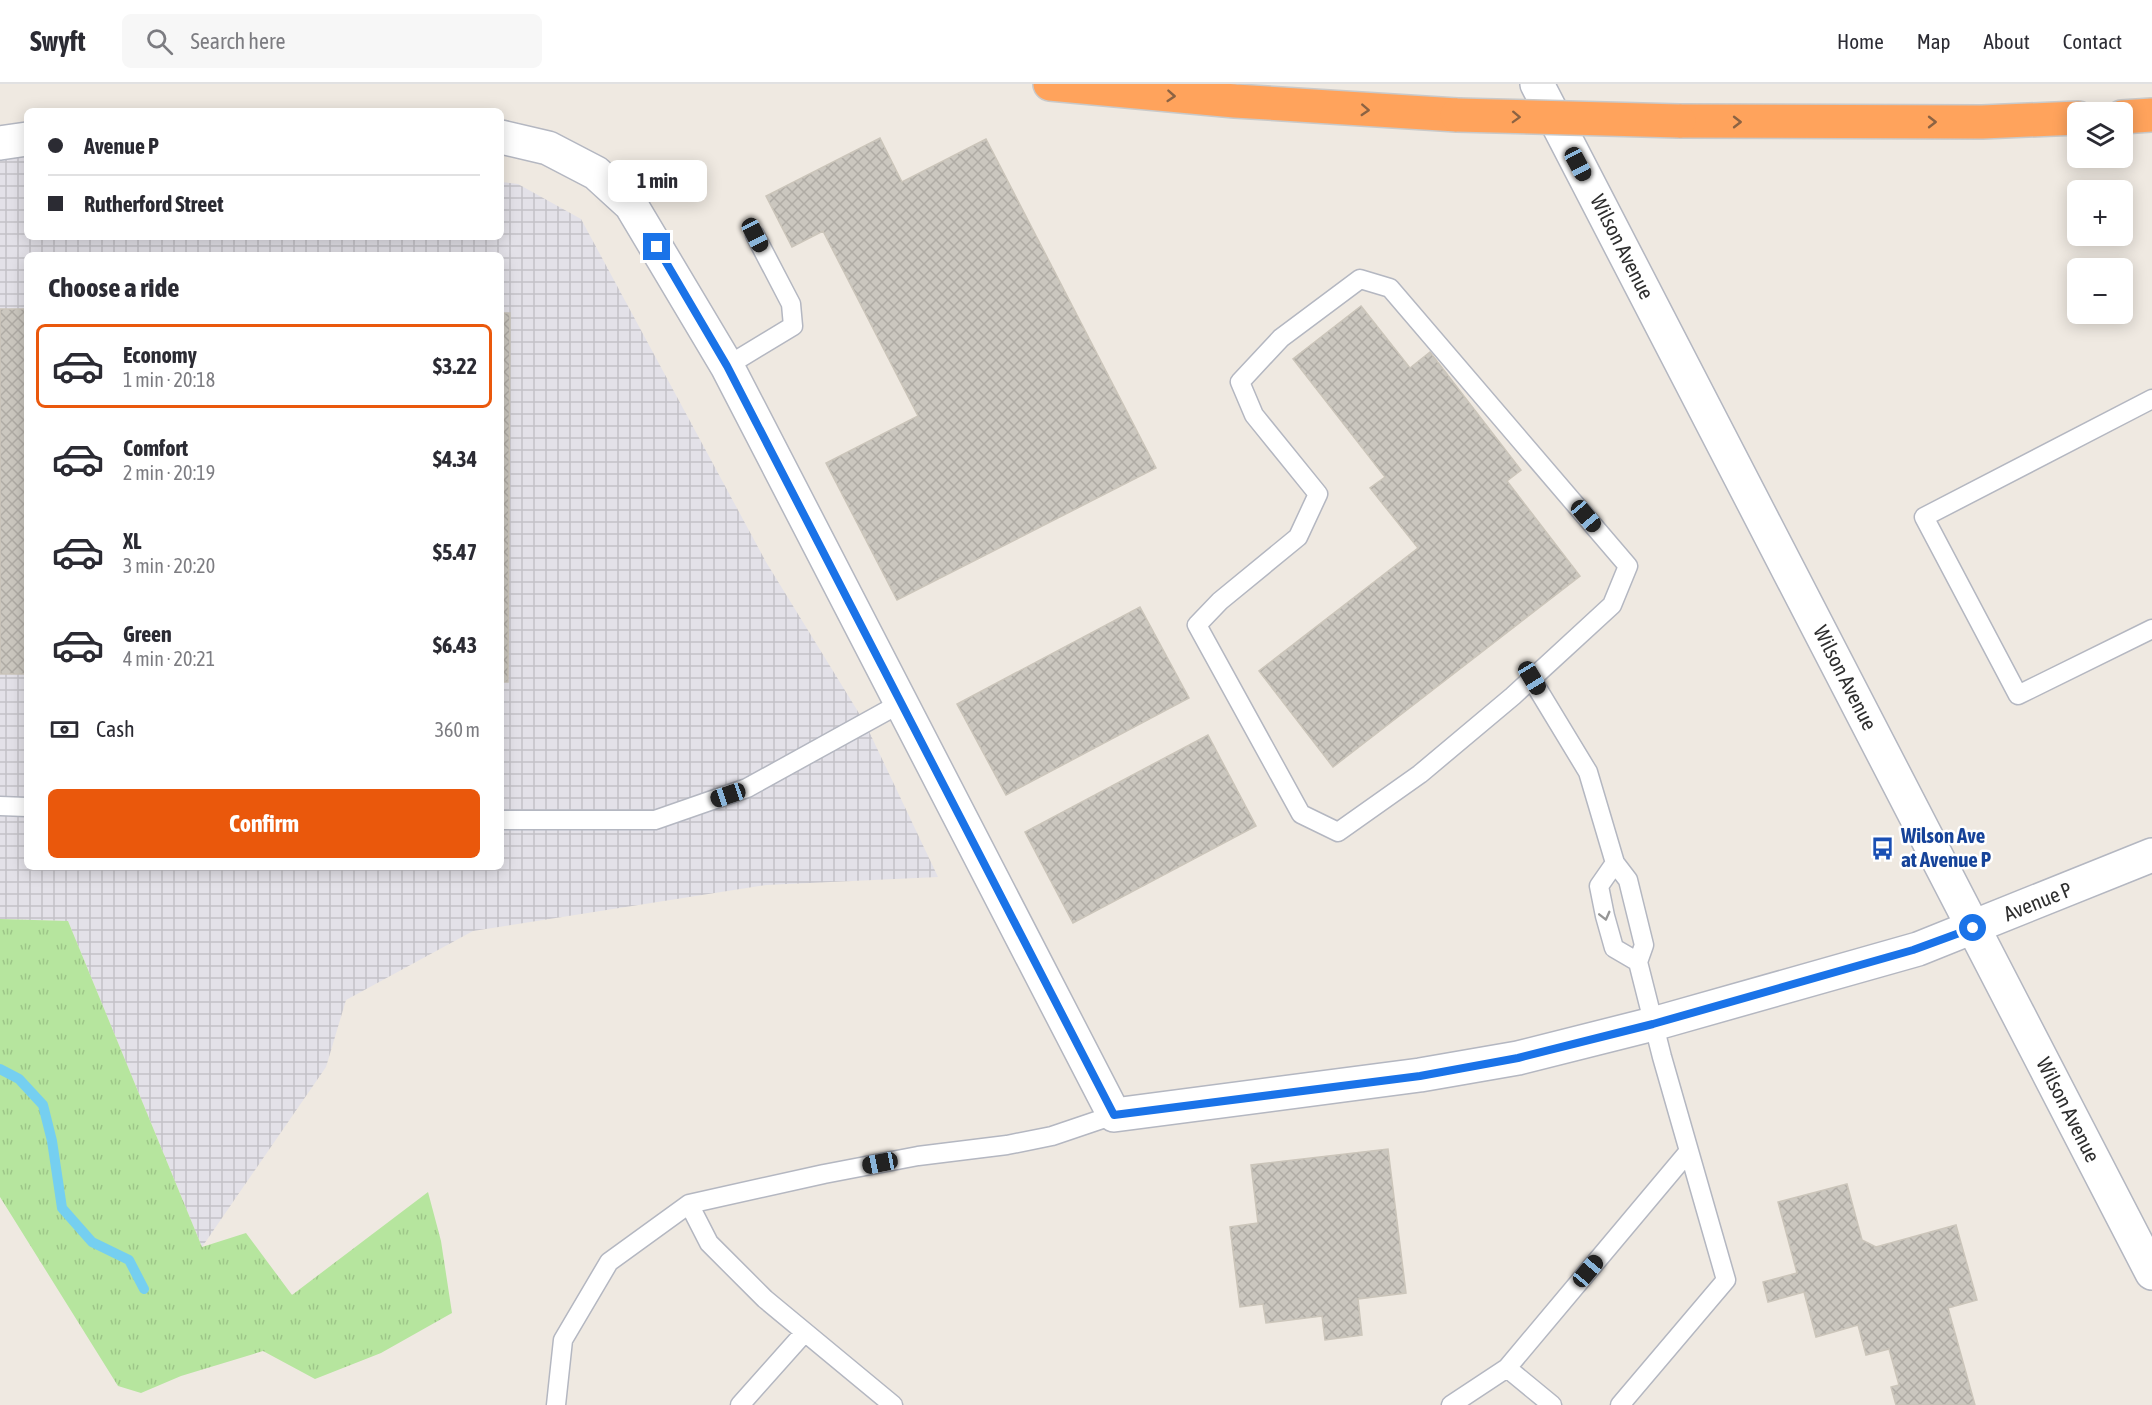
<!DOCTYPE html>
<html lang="en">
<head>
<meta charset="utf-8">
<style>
	body { margin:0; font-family:"Asap Condensed",sans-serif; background:#f7f7f7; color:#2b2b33; height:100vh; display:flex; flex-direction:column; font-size:22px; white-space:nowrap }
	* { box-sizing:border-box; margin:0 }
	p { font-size:20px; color:#7c7c81 }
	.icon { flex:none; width:33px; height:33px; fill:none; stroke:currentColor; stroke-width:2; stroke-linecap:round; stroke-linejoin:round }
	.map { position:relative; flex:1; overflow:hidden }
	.sheet { position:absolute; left:24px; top:168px; width:480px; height:618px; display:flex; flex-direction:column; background:#fff; border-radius:9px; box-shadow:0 3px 15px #0003 }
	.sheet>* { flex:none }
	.guide { position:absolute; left:24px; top:24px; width:480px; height:132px; border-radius:9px; box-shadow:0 3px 15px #0003; display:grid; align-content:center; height:132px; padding:0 24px; background:#fff }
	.fabs { position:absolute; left:2067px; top:18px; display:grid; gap:12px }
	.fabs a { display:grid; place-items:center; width:66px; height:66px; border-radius:9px; background:#fff; box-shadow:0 3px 15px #0003; font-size:30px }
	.end { position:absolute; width:27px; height:27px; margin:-14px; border:8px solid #1a73e8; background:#fff; box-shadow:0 0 0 3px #fff }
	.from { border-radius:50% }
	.bubble { position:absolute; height:42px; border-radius:9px; background:#fff; box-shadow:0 3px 15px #0003; font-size:20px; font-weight:700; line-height:42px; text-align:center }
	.car { position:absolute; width:18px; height:36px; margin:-18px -9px; border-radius:8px; box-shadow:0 0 4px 2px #0007; background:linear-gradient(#222 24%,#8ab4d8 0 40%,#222 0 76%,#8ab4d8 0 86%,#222 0) }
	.guide b { display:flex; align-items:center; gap:21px; height:57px; font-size:22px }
	.guide b+b { border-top:2px solid #e1e1e2 }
	.guide i { width:15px; height:15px; background:#2b2b33 }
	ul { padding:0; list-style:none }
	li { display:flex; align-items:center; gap:18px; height:84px; margin:0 12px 9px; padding:0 12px; border:3px solid transparent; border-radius:9px }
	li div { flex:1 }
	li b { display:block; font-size:22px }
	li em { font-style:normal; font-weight:700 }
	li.current { border-color:#ea580c }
	li>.icon { width:54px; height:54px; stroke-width:1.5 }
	h2 { padding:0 24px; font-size:27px; line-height:72px }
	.pay { display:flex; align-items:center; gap:15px; height:66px; padding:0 24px; font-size:22px }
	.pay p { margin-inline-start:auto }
	.cta { display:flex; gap:12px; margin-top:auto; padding:12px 24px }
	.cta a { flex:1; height:69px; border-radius:9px; background:#ea580c; color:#fff; font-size:24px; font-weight:700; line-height:69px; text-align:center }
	header { display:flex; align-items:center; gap:36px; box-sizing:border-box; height:84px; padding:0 30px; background:#fff; border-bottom:2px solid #e1e1e2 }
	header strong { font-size:28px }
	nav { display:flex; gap:33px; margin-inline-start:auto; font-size:21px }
	.search { width:420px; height:54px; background:#f7f7f7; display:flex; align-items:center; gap:15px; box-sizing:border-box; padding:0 21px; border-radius:9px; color:#7c7c81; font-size:22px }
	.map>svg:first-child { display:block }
	.industrial { fill:url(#industrial-grid); fill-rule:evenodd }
	.grass { fill:url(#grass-tufts) }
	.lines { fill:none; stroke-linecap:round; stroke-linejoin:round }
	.stream { stroke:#75cff0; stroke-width:10 }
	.building { fill:url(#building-cross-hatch); stroke:#cbc5ba; stroke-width:1.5 }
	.service-casing { stroke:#b4b7c1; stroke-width:21 }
	.tertiary-casing { stroke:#b4b7c1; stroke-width:36 }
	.secondary-casing { stroke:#b4b7c1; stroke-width:36 }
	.motorway-casing { stroke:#c9c9c9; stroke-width:36 }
	.service { stroke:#fff; stroke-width:18 }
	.tertiary { stroke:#fff; stroke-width:33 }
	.secondary { stroke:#fff; stroke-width:33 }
	.motorway { stroke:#ffa35c; stroke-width:33 }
	.motorway-bridge-casing { stroke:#c9c9c9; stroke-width:36; stroke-linecap:butt }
	.motorway-bridge { stroke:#ffa35c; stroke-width:33 }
	.oneway { stroke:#8c6343 }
	.oneway2 { stroke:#969696 }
	.route { stroke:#1a73e8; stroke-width:8 }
	.labels { text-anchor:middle; stroke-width:5; stroke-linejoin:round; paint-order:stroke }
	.street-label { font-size:21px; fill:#2e2e2e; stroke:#fff }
	.transit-label { font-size:21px; font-weight:bold; fill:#164399; stroke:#fff; text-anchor:start }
</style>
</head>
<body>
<header>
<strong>Swyft</strong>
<div class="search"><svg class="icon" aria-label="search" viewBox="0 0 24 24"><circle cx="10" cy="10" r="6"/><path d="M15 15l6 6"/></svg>Search here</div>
<nav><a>Home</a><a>Map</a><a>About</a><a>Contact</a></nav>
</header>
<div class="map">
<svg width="2152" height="1321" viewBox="0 0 2152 1321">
	<defs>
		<pattern id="industrial-grid" width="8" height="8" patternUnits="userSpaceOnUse" patternTransform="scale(1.5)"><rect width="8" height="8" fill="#e3e1e8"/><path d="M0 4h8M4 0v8" fill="none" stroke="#c3c1c7"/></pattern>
		<pattern id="grass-tufts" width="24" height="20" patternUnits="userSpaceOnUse" patternTransform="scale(1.5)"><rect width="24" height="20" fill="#b6e59e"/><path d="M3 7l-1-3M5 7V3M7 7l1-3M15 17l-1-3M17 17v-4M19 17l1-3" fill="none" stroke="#9dc588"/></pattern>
		<pattern id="building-cross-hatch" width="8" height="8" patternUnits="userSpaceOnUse" patternTransform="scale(1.5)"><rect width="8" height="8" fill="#cbc7bf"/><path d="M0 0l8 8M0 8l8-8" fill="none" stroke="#afaba4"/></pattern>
	</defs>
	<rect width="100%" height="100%" fill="#efe9e1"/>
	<path class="industrial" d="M27,68V153H501V98L518,100L581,135L766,478L865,639L938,793L766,801L473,847L346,916L326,983L202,1163L68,837L0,835V70ZM27,171H501V783H27Z"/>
	<path class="grass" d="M0,835L68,837L202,1163L246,1149L292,1211L428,1108L441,1157L452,1229L381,1269L315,1295L263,1267L181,1292L141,1309L118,1302L0,1113Z"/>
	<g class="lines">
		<path class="stream" d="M0,985L19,995L43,1021L52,1057L62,1124L92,1158L129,1176L144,1205"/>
	</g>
	<path class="building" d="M880,54L902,98L986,55L1156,384L897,516L826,379L918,332L823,147L792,163L766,112Z
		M1361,222L1410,284L1430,268L1521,386L1507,397L1580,492L1333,683L1259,587L1418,464L1370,404L1385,393L1293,275Z
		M0,225H27V590H0Z
		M501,229H510L508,598H501Z
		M1140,523L1189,614L1006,711L957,620Z
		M1208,651L1256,742L1073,839L1025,748Z
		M1388,1065L1406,1209L1358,1215L1362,1251L1325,1256L1322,1232L1266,1239L1263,1220L1240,1223L1230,1143L1258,1139L1251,1081Z
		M1847,1100L1862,1156L1876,1163L1956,1141L1977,1216L1948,1224L1975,1321H1896L1891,1303L1899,1301L1889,1265L1866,1271L1858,1241L1816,1253L1804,1208L1768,1218L1763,1198L1797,1189L1778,1118Z"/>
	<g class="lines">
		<defs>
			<path id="service" d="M1360,195L1390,204L1628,482L1612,521L1513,612L1420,690L1338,748L1301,730L1197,541L1220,517L1298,453L1318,410L1254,331L1240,298L1281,254Z
				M727,282L793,242L791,220L755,151
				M2152,315L1924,433L2018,611L2152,545
				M1531,594L1588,688L1615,779L1628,796L1644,861L1638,878L1662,973L1726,1196L1620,1321
				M0,722L27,723
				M501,736H655L747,704L901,619
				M1615,779L1599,802L1605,832L1614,864L1638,878
				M689,1120L709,1159L765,1215L893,1321
				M556,1321L563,1256L609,1178L689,1120L824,1090L918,1072L1007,1061L1052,1052L1114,1031
				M740,1321L805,1248
				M1451,1321L1507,1284
				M1552,1321L1507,1284L1689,1067"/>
			<path id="tertiary" d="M501,53L548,64L596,89L631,121L727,282L1114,1031L1420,991L1518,974L1653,940L1918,865L2152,771
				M0,59L27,55"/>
			<path id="secondary" d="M1537,0L2152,1189"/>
			<path id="motorway" d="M1050,0L1235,17L1457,31
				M2122,33L2152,31
				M1679,37L1982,38L2078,34"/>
		</defs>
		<use href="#service" class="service-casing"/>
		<use href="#tertiary" class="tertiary-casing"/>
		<use href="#secondary" class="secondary-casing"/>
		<use href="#motorway" class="motorway-casing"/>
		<use href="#service" class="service"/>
		<use href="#tertiary" class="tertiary"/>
		<use href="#secondary" class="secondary"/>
		<use href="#motorway" class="motorway"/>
		<defs>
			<path id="motorway-bridge" d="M1457,31L1679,37"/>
		</defs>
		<use href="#motorway-bridge" class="motorway-bridge-casing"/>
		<use href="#motorway-bridge" class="motorway-bridge"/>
	</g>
	<defs><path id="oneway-chevron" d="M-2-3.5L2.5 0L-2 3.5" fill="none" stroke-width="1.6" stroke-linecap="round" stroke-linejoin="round" transform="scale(1.5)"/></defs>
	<g class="oneway">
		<use href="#oneway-chevron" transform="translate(1171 12) rotate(4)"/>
		<use href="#oneway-chevron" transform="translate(1365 26) rotate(3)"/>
		<use href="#oneway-chevron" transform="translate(1516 33) rotate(2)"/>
		<use href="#oneway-chevron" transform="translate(1737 38)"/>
		<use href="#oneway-chevron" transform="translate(1932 38)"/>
	</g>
	<use class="oneway2" href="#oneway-chevron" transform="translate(1605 832) rotate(76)"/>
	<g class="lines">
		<path class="route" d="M657,163L727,282L1114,1031L1420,992L1518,974L1653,940L1913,866L1973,844"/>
	</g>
	<defs>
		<symbol id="bus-bare" viewBox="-9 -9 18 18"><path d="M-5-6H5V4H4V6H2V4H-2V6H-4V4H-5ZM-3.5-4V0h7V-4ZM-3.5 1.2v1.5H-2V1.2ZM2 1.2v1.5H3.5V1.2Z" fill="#1a4fb4" stroke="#fff" stroke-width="2.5" paint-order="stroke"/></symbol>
	</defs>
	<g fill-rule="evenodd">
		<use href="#bus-bare" x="1866" y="748" width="33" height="33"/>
	</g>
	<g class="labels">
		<g class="street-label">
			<text transform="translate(1622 163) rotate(63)" y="7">Wilson Avenue</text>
			<text transform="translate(1845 594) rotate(63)" y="7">Wilson Avenue</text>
			<text transform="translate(2038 818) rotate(-22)" y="7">Avenue P</text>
			<text transform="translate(2068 1026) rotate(63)" y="7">Wilson Avenue</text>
		</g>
		<g class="transit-label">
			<text x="1901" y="759">Wilson Ave<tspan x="1901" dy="24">at Avenue P</tspan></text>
		</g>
	</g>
</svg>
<div class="fabs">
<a><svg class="icon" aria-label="layers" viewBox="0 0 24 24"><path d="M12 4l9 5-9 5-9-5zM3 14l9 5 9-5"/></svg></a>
<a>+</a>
<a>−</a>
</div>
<i class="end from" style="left:1973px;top:844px"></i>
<i class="end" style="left:657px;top:163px"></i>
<div class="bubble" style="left:608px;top:76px;width:99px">1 min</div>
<i class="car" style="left:1578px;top:80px;rotate:152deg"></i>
<i class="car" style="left:755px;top:151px;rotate:153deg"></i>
<i class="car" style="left:1586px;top:432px;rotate:140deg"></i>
<i class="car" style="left:1532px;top:594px;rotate:149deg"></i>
<i class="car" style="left:728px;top:711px;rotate:251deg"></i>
<i class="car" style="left:880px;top:1079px;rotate:259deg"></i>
<i class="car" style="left:1588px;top:1187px;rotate:40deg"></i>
<div class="guide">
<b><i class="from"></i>Avenue P</b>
<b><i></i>Rutherford Street</b>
</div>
<section class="sheet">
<h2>Choose a ride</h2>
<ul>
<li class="current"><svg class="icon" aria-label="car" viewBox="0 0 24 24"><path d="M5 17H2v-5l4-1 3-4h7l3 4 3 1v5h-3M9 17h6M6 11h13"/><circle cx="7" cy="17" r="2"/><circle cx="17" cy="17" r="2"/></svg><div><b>Economy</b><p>1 min · 20:18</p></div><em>$3.22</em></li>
<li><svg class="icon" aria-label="car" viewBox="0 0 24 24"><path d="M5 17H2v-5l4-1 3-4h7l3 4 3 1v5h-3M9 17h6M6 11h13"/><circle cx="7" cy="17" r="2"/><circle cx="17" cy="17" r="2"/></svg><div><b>Comfort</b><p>2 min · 20:19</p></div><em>$4.34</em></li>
<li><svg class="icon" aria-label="car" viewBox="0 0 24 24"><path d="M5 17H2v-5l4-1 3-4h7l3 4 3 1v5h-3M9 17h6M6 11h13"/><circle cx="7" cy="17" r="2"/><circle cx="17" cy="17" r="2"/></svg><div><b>XL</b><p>3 min · 20:20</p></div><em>$5.47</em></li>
<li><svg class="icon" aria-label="car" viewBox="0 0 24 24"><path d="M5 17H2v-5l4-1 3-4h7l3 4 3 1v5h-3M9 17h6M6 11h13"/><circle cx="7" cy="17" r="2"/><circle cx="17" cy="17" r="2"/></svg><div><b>Green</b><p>4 min · 20:21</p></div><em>$6.43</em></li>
</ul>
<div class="pay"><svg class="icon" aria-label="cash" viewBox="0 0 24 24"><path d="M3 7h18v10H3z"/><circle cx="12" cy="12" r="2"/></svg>Cash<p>360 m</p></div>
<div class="cta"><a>Confirm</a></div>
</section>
</div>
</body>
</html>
